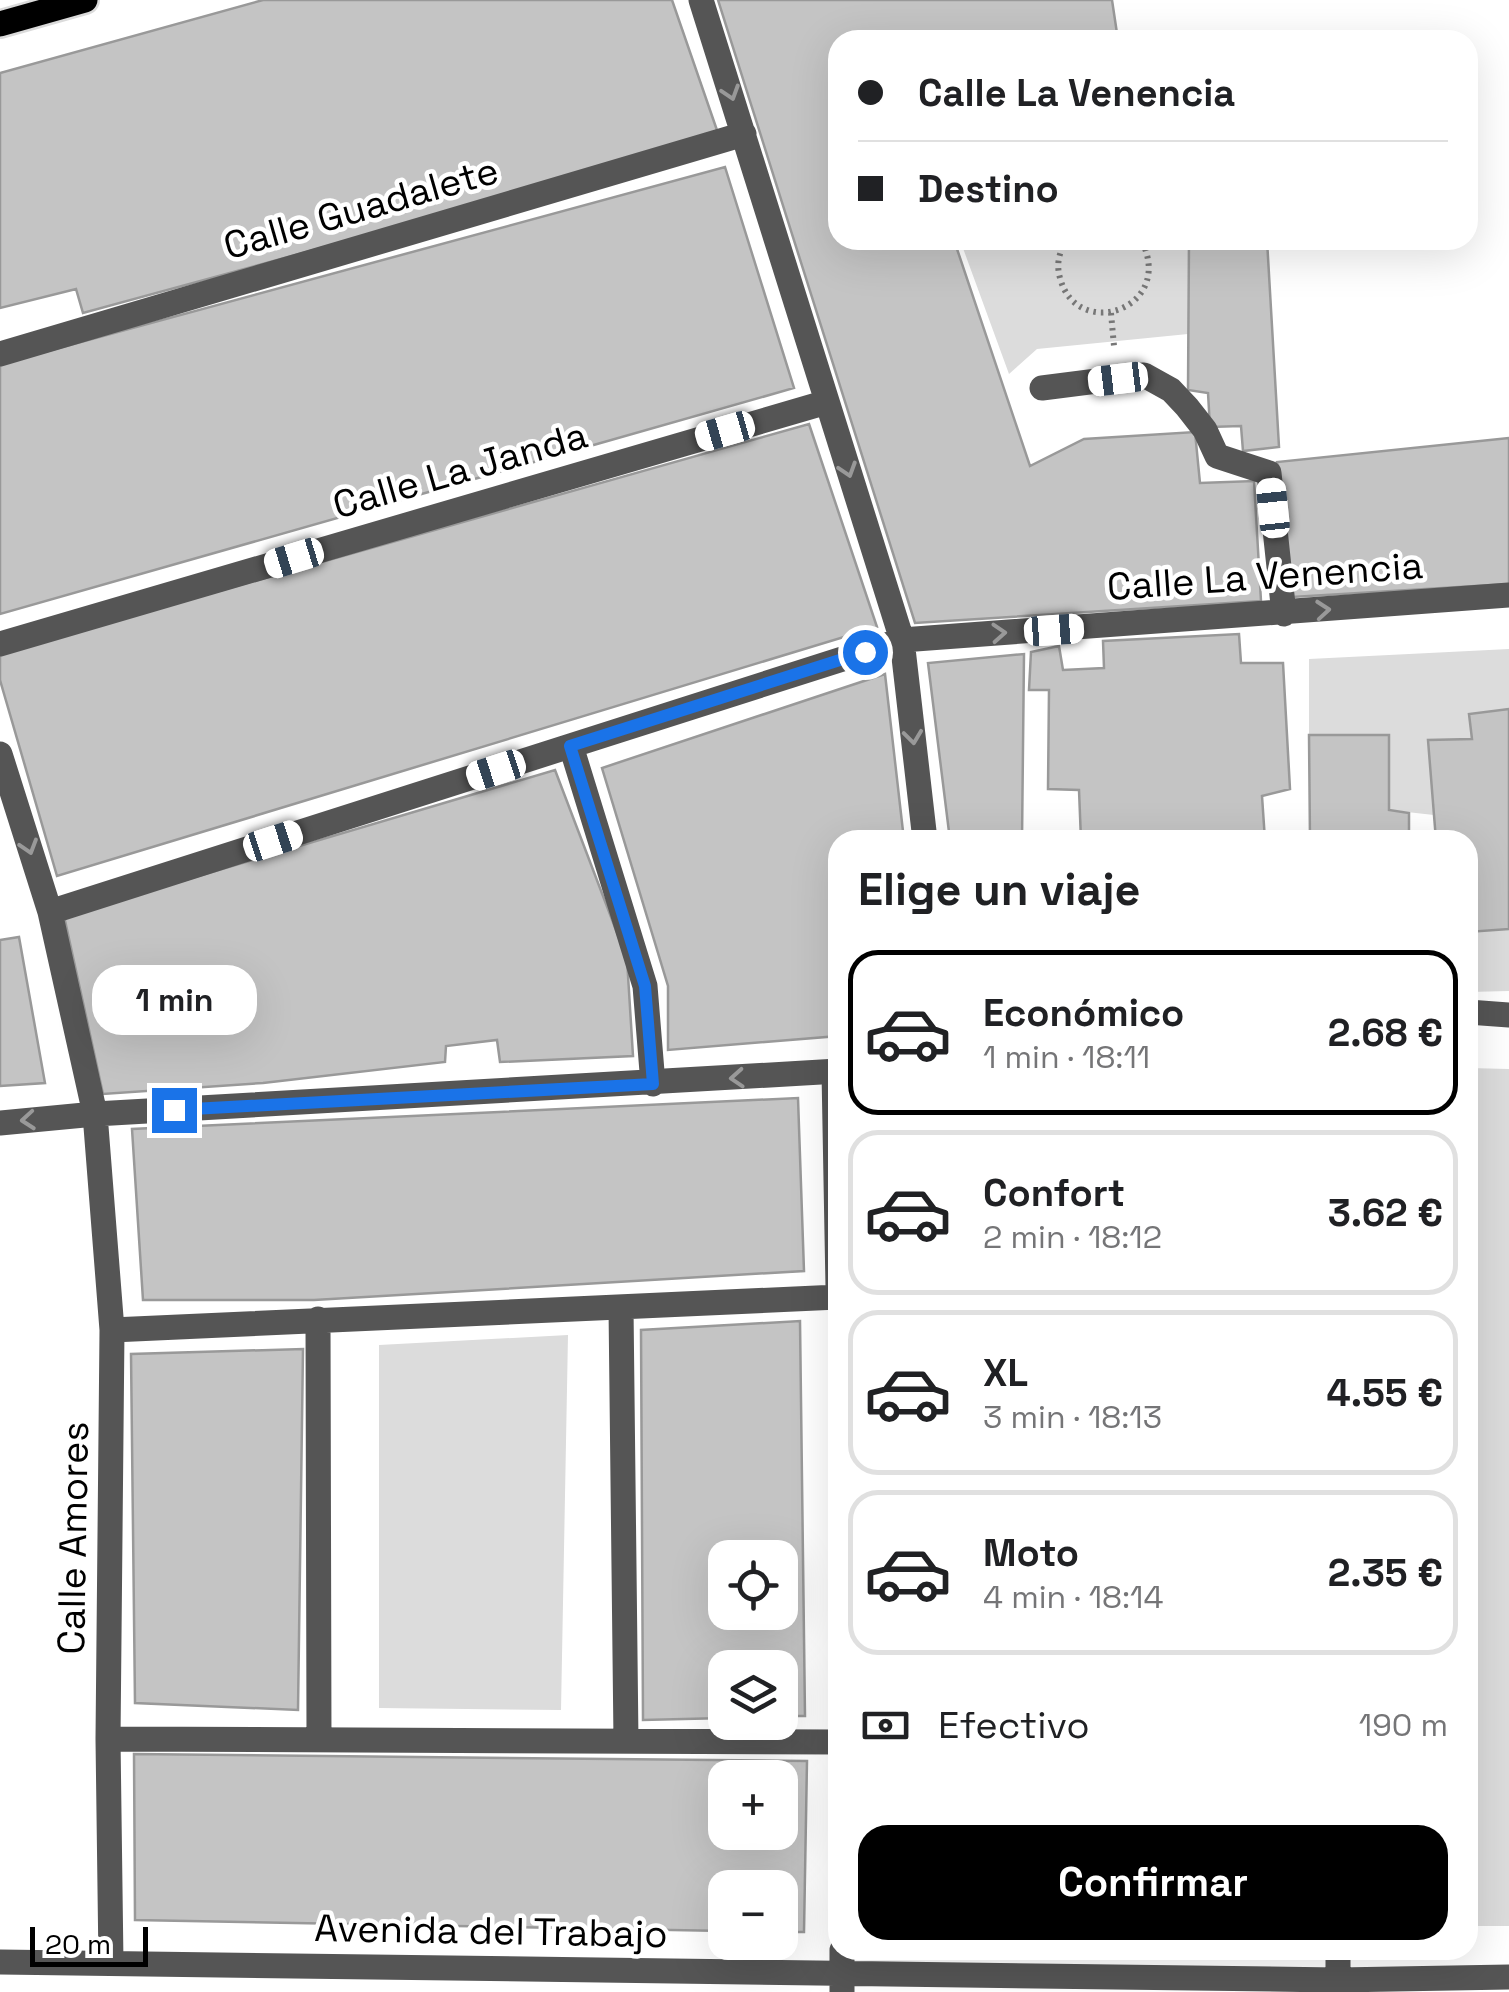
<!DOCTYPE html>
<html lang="es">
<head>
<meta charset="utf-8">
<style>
	body { margin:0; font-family:"Space Grotesk",sans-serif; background:#f6f6f6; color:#202124; height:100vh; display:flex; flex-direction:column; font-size:38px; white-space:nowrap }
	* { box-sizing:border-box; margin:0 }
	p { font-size:32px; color:#757577 }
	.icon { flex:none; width:55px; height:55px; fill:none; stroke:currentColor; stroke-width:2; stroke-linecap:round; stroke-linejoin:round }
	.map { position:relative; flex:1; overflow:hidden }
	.sheet { position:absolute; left:828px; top:830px; width:650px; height:1130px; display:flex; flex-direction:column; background:#fff; border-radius:30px; box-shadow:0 10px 40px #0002 }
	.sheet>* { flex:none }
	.top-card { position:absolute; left:828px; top:30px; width:650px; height:220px; border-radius:30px; box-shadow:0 10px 40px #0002; display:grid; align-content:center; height:220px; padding:0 30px; background:#fff }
	.tools { position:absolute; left:708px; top:1540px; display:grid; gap:20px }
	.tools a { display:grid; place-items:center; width:90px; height:90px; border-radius:20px; background:#fff; box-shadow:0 10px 40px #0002; font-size:50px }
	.scale { position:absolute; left:30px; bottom:25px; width:118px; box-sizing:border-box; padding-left:10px; border:5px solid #000; border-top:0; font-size:28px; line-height:35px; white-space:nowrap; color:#000; -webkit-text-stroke:8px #fff; paint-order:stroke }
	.end { position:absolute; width:45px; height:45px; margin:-22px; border:12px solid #1a73e8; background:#fff; box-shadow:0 0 0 5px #fff }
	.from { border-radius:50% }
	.bubble { position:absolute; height:70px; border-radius:30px; background:#fff; box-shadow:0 10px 40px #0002; font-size:32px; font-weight:700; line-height:70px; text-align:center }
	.car { position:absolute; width:30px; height:60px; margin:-30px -15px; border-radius:12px; box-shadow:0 0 8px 2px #0007; background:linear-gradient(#fff 24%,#345 0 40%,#fff 0 76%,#345 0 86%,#fff 0) }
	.top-card b { display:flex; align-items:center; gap:35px; height:95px; font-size:38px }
	.top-card b+b { border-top:2px solid #e0e0e0 }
	.top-card i { width:25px; height:25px; background:#202124 }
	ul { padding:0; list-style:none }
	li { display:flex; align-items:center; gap:30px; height:165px; margin:0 20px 15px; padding:0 10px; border:5px solid #e0e0e0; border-radius:30px }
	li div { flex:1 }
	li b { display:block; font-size:38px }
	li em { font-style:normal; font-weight:700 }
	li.on { border-color:#000 }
	li>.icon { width:90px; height:90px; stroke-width:1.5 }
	h2 { padding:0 30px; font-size:45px; line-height:120px }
	.pay { display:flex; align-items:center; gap:25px; height:110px; padding:0 30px; font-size:38px }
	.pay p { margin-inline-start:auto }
	.cta { display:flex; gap:20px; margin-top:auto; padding:20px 30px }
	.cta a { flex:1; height:115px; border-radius:30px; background:#000; color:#fff; font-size:40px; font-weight:700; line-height:115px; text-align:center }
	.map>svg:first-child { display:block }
	.green { fill:#dcdcdc }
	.building { fill:#c4c4c4; stroke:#999; stroke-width:2.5; fill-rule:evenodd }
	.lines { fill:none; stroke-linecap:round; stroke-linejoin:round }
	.major-casing { stroke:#dbdbdb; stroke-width:30 }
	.path { stroke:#777; stroke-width:6; stroke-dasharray:2.5 5; stroke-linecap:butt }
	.minor { stroke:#555; stroke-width:25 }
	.major { stroke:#000; stroke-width:25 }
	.oneway { stroke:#999 }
	.route { stroke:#1a73e8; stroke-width:12 }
	.labels { text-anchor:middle; stroke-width:9; stroke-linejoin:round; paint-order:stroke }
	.street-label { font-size:38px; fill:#000; stroke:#fff }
</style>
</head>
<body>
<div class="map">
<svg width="1509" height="1992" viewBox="0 0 1509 1992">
	<rect width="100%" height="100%" fill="#fff"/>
	<path class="green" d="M960,240H1189L1188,334L1037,349L1009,374Z
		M1509,649V709L1469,714L1472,739L1434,815L1389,810V735H1309V659Z
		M1509,929V991L1468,992V932Z
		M1468,1068L1509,1069V1926H1468Z
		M568,1335L561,1710L379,1708V1345Z"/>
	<path class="building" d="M263,0H672L720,139L83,313L76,289L0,308V73Z
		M718,0H1112L1118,40H838V240H954L1030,466L1084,439L1195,432L1200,483L1254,481L1261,601L915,623Z
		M725,167L794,388L0,614V364Z
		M1189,240H1267L1279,447L1243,451L1241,426L1210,427L1208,393L1188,390Z
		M809,424L877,627L57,876L0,680V653Z
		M1509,438V584L1292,597L1277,462Z
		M1239,634L1241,663H1283L1290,789L1262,796L1265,840H1081L1079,790L1048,789L1049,690H1029L1031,652L1059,646L1063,670L1104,668L1103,641Z
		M1024,654L1022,840H950L928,663Z
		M885,674L904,840H838V1036L668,1050V986L602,768Z
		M1509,709V929L1468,932V840H1436L1428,740L1472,739L1469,714Z
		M1309,735H1389V810L1409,813V840H1310Z
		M555,770L627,959L633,1056L500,1062L497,1040L446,1046L445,1062L263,1083L103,1094L64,916Z
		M19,937L45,1083L0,1086V940Z
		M798,1098L804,1271L314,1300H143L132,1129Z
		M800,1321L805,1716H780V1668H725V1718L643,1720L641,1330ZM725,1558H780V1612H725Z
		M303,1349L298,1710L135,1703L131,1354Z
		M134,1754L807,1761L804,1932H780V1888H725V1931L135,1920ZM725,1778H780V1832H725Z"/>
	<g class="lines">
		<defs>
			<path id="major" d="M0,24L85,0"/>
		</defs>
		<use href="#major" class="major-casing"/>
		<path class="path" d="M1067,240C1059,252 1056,264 1060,278C1077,343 1177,308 1141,240
			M1111,313L1114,346"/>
		<path class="minor" d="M701,0L902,640L925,840
			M0,354L744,134
			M1042,388L1144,375L1171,390L1187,407L1205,430L1217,456L1269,473L1284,614
			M0,644L827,402
			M571,746L645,986L653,1084
			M0,754L50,912L95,1114L112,1330L108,1739L111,1963
			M50,912L902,640L1509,595
			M1468,1012L1509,1015
			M834,1072L838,1287
			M0,1123L95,1114L838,1071
			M621,1307L626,1741
			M318,1319L319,1740
			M112,1330L838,1297
			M108,1739L838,1742
			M0,1962L1338,1980L1509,1977
			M842,1992V1950
			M1338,1992V1950"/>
		<use href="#major" class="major"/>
	</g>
	<defs><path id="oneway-chevron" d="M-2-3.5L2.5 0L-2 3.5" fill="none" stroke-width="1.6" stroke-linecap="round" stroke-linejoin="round" transform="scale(2.5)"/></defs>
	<g class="oneway">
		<use href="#oneway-chevron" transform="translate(731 93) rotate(72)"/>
		<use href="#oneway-chevron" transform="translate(848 470) rotate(72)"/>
		<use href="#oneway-chevron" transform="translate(1323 610) rotate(-5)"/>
		<use href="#oneway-chevron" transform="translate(999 633) rotate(-4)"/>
		<use href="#oneway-chevron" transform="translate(913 737) rotate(83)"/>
		<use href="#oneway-chevron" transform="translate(29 847) rotate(73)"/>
		<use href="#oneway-chevron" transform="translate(737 1078) rotate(176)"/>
		<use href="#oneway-chevron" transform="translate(28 1120) rotate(175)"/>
	</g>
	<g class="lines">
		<path class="route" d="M174,1110L653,1084L645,986L570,746L865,652"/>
	</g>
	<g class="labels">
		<g class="street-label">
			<text transform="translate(361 208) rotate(-16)" y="13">Calle Guadalete</text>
			<text transform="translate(460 470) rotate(-16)" y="13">Calle La Janda</text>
			<text transform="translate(1265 576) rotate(-4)" y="13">Calle La Venencia</text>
			<text transform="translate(73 1538) rotate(-89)" y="13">Calle Amores</text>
			<text transform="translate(491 1931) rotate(1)" y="13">Avenida del Trabajo</text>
		</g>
	</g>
</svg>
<div class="tools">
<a><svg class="icon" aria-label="locate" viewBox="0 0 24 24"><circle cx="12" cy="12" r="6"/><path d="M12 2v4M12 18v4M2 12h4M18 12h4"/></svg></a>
<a><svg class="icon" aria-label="layers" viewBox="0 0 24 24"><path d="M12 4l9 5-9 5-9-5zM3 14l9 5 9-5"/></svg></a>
<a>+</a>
<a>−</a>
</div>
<div class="scale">20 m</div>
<i class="end from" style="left:865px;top:652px"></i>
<i class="end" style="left:174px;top:1110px"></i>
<div class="bubble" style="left:92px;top:965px;width:165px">1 min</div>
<i class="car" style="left:1118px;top:379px;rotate:263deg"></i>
<i class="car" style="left:725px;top:431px;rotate:254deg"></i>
<i class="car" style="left:1273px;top:508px;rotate:354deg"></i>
<i class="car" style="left:294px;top:558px;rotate:253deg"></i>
<i class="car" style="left:1054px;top:630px;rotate:86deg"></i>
<i class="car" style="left:496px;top:770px;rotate:252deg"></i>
<i class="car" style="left:273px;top:841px;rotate:72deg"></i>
<div class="top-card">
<b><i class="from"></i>Calle La Venencia</b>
<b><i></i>Destino</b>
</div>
<section class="sheet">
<h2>Elige un viaje</h2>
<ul>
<li class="on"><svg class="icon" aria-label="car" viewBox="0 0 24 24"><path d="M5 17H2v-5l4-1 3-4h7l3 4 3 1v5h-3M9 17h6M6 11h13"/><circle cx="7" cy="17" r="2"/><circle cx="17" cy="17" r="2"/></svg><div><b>Económico</b><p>1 min · 18:11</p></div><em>2.68 €</em></li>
<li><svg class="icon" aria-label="car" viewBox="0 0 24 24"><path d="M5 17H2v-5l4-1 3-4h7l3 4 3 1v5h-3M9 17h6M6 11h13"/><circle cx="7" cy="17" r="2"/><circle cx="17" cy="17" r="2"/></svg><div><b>Confort</b><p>2 min · 18:12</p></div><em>3.62 €</em></li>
<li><svg class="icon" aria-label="car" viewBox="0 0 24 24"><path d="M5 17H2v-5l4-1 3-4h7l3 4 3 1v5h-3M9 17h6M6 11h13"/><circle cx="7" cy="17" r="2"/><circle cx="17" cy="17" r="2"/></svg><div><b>XL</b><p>3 min · 18:13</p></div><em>4.55 €</em></li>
<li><svg class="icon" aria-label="car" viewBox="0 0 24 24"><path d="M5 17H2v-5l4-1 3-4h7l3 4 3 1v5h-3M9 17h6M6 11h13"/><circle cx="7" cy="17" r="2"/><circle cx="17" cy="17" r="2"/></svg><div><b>Moto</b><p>4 min · 18:14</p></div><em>2.35 €</em></li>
</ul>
<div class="pay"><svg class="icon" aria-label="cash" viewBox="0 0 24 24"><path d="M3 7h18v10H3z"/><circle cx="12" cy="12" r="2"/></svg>Efectivo<p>190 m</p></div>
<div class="cta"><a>Confirmar</a></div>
</section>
</div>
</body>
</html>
